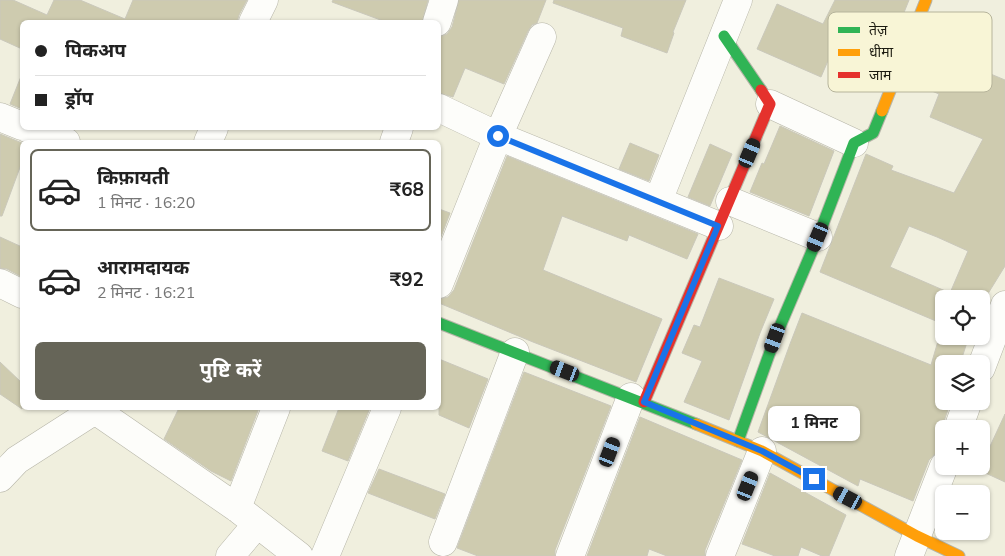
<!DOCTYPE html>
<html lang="hi">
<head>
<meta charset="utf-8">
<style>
	body { margin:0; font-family:"Nunito Sans","Noto Sans Devanagari",sans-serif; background:#f6f6f6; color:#222; height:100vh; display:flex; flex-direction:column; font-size:19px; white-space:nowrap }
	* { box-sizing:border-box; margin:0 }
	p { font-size:16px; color:#767676 }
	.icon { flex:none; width:28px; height:28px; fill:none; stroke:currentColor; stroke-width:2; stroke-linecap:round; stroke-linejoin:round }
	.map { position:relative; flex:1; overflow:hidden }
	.details { position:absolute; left:20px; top:140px; width:421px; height:270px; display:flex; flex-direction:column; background:#fff; border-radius:8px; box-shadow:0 1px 4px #0004 }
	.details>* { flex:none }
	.banner { position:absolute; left:20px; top:20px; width:421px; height:110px; border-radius:8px; box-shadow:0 1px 4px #0004; display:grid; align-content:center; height:110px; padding:0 15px; background:#fff }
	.buttons { position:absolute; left:935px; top:290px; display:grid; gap:10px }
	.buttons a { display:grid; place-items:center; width:55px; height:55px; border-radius:8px; background:#fff; box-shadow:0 1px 4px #0004; font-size:25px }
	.end { position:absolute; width:22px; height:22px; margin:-11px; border:6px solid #1a73e8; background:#fff; box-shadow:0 0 0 2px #fff }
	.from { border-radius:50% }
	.bubble { position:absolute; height:35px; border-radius:8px; background:#fff; box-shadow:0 1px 4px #0004; font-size:16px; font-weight:700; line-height:35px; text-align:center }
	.car { position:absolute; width:15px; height:30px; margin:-15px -8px; border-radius:6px; box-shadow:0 0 4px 1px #0007; background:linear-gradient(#222 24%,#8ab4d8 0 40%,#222 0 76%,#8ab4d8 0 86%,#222 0) }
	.banner b { display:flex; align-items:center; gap:18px; height:48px; font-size:19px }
	.banner b+b { border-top:1px solid #e0e0e0 }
	.banner i { width:12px; height:12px; background:#222 }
	ul { padding:9px 0 0; list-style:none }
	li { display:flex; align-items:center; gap:15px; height:82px; margin:0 10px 8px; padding:0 5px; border:2px solid transparent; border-radius:8px }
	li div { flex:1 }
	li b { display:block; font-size:19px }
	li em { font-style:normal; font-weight:700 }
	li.current { border-color:#666558 }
	li>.icon { width:45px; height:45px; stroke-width:1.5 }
	.button { display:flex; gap:10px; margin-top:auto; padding:10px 15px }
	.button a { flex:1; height:58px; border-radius:8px; background:#666558; color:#fff; font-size:20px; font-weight:700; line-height:58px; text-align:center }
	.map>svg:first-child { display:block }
	.building { fill:#cecbaf; stroke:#cac8bb; fill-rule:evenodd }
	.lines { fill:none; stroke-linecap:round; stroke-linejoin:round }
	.street-casing { stroke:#b6b5a8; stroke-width:29 }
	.fast-casing { stroke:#b6b5a8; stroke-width:13 }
	.slow-casing { stroke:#b6b5a8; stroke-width:13 }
	.jam-casing { stroke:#b6b5a8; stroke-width:13 }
	.street { stroke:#fdfdfa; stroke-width:28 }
	.fast { stroke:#30b455; stroke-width:11 }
	.slow { stroke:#ff9f0a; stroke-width:11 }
	.jam { stroke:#e5322d; stroke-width:11 }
	.route { stroke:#1a73e8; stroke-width:6 }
	.key { fill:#f8f5d6; stroke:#b6b49b; stroke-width:1 }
	.key-label { font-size:14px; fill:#1c1b10 }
</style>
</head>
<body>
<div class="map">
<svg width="1005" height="556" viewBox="0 0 1005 556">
	<rect width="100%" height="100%" fill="#f0efde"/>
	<path class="building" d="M0,0H13L47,15L54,0H80L125,19L133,0H247L239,15L237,22H22V49L0,39Z
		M333,0H428L422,22H386L332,2Z
		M459,0H546L537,23L532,25L528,31L504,84L465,68L453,97L439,93V37L447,34L452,27Z
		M554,0H686L673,32L674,33L667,53L621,36L623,28L553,3Z
		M835,0H909L877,80L830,56L821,77L757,49L777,4L823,24Z
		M926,42L952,54L950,57L1005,80V266L981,305V299H944V336H969L960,364H944V401H951L943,424L944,437L937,452L929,460L913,501L860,479L858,486L758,432L790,344L802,313L931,365L943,324L820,272L866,154L893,166L891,170L954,193L983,139L930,117L939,94L910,82ZM909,226L937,237L968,251L950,293L890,267Z
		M22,74V109L10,104Z
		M780,126L834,151L809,216L750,192L762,163L764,164Z
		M0,134L22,143V162L2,216H0Z
		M630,143L659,155L649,181L619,169Z
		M710,144L732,154L710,206L688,197Z
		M507,156L698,234L687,259L629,235L627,241L562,216L543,270L662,319L636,382L533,342L439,303V299L448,297L454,290Z
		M439,209L450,213L439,242Z
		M0,237L22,247V277L7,269L0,268Z
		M719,278L774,299L760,333L729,420L684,402L702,361L682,353L694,325L700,327Z
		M439,359L488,379L469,428L439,415Z
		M0,362L22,383V409L0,394Z
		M524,372L611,406L555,550V556H478L457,548Z
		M179,408H259L231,481L211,471L164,439Z
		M339,408H370L348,461L322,451Z
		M1005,414V482L979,470Z
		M640,417L742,460L705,550V556H667L649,549L647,556H587Z
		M379,469L445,494L435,519L368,493Z
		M770,473L846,515L829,556H822L801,547L798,556H775L742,544Z"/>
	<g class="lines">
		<defs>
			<path id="street" d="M253,22L264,0
				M437,22L444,0
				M770,104L854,143
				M439,108L498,136L719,226
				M0,117L22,126
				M27,128L66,142
				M208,142L214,128
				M394,142L399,128
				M658,201L738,0
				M730,201L818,237
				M0,283L22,294
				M439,284L498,136L542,37
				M981,368L1005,305
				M95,410L237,508L299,556
				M958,429L968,401
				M0,478L17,460L95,410L96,408
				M237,508L276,408
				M443,542L515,352
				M230,556L257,524
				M325,556L387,408
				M570,556L631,397
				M720,556L762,451
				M909,556L944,466"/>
			<path id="fast" d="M724,36L761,90
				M439,323L696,424
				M738,441L775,338L818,237L854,143L873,133L882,111"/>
			<path id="slow" d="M882,111L926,0
				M696,424L762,451L917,536L959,556"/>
			<path id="jam" d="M644,402L770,104L761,90"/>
		</defs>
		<use href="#street" class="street-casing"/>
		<use href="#fast" class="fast-casing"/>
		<use href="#slow" class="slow-casing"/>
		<use href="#jam" class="jam-casing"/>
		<use href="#street" class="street"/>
		<use href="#fast" class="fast"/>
		<use href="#slow" class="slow"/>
		<use href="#jam" class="jam"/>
	</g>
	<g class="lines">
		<path class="route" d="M498,136L718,226L644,402L762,451L814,479"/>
	</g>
	<rect x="828" y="12" width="164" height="80" rx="8" class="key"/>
	<rect x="838" y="27" width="22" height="6" fill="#30b455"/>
	<rect x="838" y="49" width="22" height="7" fill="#ff9f0a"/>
	<rect x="838" y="72" width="22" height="6" fill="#e5322d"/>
	<g class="key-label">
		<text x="869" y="35">तेज़</text>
		<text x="869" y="57">धीमा</text>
		<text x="869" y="80">जाम</text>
	</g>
</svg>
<div class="buttons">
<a><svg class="icon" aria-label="locate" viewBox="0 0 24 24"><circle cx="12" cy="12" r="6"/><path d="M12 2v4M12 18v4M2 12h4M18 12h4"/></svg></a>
<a><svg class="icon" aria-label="layers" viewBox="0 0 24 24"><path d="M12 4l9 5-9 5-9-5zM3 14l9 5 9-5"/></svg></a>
<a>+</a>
<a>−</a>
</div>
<i class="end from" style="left:498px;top:136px"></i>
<i class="end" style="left:814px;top:479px"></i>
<div class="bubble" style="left:768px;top:406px;width:92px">1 मिनट</div>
<i class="car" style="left:750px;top:153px;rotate:23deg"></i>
<i class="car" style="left:818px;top:237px;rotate:203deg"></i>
<i class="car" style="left:775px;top:338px;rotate:200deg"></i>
<i class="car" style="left:565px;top:371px;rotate:291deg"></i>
<i class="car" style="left:610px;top:452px;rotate:21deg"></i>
<i class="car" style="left:748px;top:486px;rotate:22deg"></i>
<i class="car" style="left:848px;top:498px;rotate:298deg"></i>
<div class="banner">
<b><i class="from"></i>पिकअप</b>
<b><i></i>ड्रॉप</b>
</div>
<section class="details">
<ul>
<li class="current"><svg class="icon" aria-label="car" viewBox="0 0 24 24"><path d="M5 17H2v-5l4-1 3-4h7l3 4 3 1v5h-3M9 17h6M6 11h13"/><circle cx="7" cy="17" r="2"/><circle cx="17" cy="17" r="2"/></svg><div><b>किफ़ायती</b><p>1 मिनट · 16:20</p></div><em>₹68</em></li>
<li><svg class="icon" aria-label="car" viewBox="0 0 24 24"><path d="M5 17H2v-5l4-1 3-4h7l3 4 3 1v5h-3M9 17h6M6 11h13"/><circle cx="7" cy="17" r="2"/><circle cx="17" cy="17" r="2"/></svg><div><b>आरामदायक</b><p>2 मिनट · 16:21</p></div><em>₹92</em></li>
</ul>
<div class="button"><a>पुष्टि करें</a></div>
</section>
</div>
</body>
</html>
